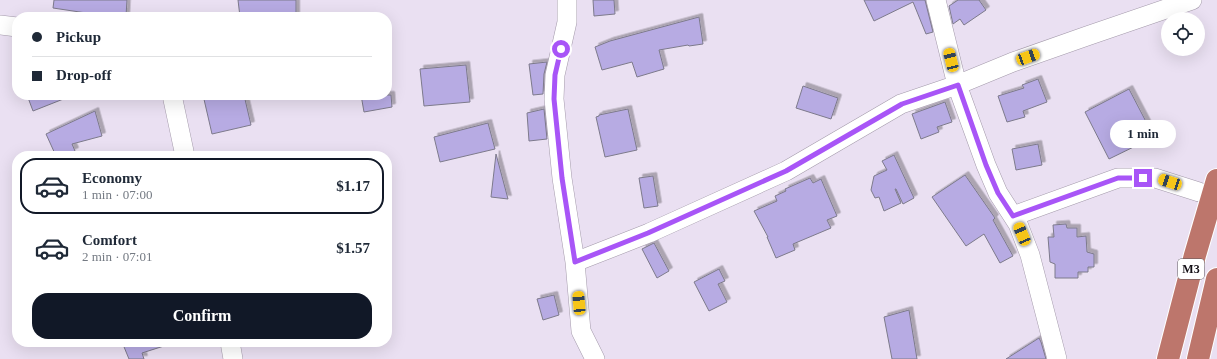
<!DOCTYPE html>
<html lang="en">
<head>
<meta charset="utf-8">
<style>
	body { margin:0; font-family:Georgia,serif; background:#f6f6f7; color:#1f2937; height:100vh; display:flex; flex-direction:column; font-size:15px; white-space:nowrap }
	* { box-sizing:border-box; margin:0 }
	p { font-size:13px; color:#747a83 }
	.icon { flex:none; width:22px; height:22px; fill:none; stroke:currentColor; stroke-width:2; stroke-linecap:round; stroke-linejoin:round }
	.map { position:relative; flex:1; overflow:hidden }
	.side { position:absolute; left:12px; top:151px; width:380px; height:196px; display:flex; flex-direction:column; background:#fff; border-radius:16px; box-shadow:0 4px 16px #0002 }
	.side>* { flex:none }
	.hud { position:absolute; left:12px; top:12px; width:380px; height:88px; border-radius:16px; box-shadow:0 4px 16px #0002; display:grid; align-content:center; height:88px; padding:0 20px; background:#fff }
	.tools { position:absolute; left:1161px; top:12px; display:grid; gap:8px }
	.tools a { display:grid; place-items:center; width:44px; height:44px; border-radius:50%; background:#fff; box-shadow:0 4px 16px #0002; font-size:20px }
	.end { position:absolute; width:18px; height:18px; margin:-9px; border:5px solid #a855f7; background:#fff; box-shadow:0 0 0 2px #fff }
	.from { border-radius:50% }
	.bubble { position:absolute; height:28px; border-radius:14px; background:#fff; box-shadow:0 4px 16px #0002; font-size:13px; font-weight:700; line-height:28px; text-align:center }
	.car { position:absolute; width:12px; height:24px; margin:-12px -6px; border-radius:5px; box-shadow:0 0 3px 1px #0007; background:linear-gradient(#f5c518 24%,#345 0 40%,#f5c518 0 76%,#345 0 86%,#f5c518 0) }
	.hud b { display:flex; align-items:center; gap:14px; height:38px; font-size:15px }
	.hud b+b { border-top:1px solid #e0e1e3 }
	.hud i { width:10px; height:10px; background:#1f2937 }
	ul { padding:7px 0 0; list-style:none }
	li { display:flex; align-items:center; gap:12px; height:56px; margin:0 8px 6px; padding:0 12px; border:2px solid transparent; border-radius:16px }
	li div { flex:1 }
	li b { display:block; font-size:15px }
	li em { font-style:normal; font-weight:700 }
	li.on { border-color:#111827 }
	li>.icon { width:36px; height:36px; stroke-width:1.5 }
	.button { display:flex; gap:8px; margin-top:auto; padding:8px 20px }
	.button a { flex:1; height:46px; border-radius:16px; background:#111827; color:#fff; font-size:16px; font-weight:700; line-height:46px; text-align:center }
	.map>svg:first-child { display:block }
	.building { fill:#b7abe3; stroke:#7d7a8b; filter:url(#shadow) }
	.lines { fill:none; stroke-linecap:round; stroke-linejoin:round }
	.minor-casing { stroke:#a49aab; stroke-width:20 }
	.highway-casing { stroke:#fff; stroke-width:24 }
	.minor { stroke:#fff; stroke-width:19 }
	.highway { stroke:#bd766c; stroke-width:22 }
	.route { stroke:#a855f7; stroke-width:5 }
	.labels { text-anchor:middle; stroke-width:3; stroke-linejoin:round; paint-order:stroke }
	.shield { fill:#fff; stroke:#5a575b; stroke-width:1 }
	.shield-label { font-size:12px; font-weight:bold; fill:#130f15 }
</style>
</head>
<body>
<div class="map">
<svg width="1217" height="359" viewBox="0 0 1217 359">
	<defs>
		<filter id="shadow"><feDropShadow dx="3.5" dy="-3.5" stdDeviation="0" flood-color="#0004"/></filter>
	</defs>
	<rect width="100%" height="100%" fill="#eae0f2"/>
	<path class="building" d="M54,0H127L126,16L93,14L53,8Z
		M238,0H296V17H240Z
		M593,0H614L615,14L594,16Z
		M864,0H925L933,32L926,34L913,2L874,21Z
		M958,0H979L986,10L964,25L960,19L953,24L949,6Z
		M699,17L703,44L689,46L688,45L659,50L664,69L637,77L632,62L602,70L595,47L610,41Z
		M547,62L544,74L543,94L533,95L529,64Z
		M466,65L470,102L424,106L420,69Z
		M1038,79L1047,102L1023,111L1025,117L1007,122L998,96L1024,88L1022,85Z
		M803,86L838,98L831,119L796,108Z
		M1129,89L1154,137L1109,159L1085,112Z
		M27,95H71V96L33,111Z
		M203,95H244L251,125L212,134Z
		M361,95H391L392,107L364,112Z
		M945,102L952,122L937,127L939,132L921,139L912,114Z
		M544,109L547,139L529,141L527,113Z
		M628,109L637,150L605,157L596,117L599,116V115Z
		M95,111L102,136L72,144L75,151L64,156H56L46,134Z
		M488,123L495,149L440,162L434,137Z
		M1038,144L1042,165L1016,170L1012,149Z
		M496,154L508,199L491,197Z
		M894,155L914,198L903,204L896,189H895L901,203L884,211L879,197L875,198L871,190L874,176L887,170L882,161Z
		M965,175L995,218L993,220L1013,256L1000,263L984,234L966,246L932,197Z
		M653,176L658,206L644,208L639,178Z
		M810,178L813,183L821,179L837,216L827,220L831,228L793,244L795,250L776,258L767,237H768L754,211L777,201L775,196L786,191L785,189Z
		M1066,224L1067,228H1077V237L1086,236L1087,252L1094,254V267H1088V272H1078V278H1055V264L1050,262L1048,237H1054L1053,225Z
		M654,243L669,271L657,278L642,249Z
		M719,269L725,281L718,284L727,302L709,311L694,282Z
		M554,295L559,315L543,320L537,299Z
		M909,310L917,359H892L884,317Z
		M1039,338L1041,342L1046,359H1006Z
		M122,342H166L167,345L142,353L144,359H129Z"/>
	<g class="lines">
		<defs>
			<path id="minor" d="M567,0V22L555,75L554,99L562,178L575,262L581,331L595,359
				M936,0L957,85L986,165L998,193L1018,224L1030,255L1057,359
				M0,25L17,27
				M172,95L185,156
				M1013,216L1118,178H1155L1199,192
				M575,262L649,233L786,171L901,104L957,85L1013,62L1087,36L1192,0
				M230,342L233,359"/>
			<path id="highway" d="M1168,359L1195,255L1217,180
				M1198,359L1217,279"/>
		</defs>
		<use href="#minor" class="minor-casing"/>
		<use href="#highway" class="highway-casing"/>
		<use href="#minor" class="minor"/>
		<use href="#highway" class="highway"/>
	</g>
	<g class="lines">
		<path class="route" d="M561,49L555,75L554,99L562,178L575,262L648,233L786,171L902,104L958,85L986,165L998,193L1013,216L1118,178H1143"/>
	</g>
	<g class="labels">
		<rect class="shield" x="1178" y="259" width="26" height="20" rx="3"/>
		<g class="shield-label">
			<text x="1191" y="273">M3</text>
		</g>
	</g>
</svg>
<div class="tools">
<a><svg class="icon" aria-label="locate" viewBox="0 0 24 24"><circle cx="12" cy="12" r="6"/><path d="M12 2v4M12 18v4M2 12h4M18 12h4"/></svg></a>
</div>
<i class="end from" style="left:561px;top:49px"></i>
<i class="end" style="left:1143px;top:178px"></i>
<div class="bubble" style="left:1110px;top:120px;width:66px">1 min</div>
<i class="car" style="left:1028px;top:57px;rotate:70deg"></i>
<i class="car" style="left:951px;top:60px;rotate:346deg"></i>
<i class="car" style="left:1170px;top:182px;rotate:288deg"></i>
<i class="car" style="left:1022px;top:234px;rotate:337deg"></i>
<i class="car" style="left:579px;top:303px;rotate:355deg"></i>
<div class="hud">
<b><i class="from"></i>Pickup</b>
<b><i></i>Drop-off</b>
</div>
<section class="side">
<ul>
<li class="on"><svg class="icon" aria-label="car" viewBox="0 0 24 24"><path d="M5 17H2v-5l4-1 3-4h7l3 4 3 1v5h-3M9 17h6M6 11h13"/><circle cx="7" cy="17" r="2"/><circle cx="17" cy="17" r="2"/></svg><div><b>Economy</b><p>1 min · 07:00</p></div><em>$1.17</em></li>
<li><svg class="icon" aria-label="car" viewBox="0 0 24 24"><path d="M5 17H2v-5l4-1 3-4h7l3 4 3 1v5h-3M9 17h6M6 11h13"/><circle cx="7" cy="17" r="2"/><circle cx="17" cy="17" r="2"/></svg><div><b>Comfort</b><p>2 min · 07:01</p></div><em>$1.57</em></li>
</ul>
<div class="button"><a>Confirm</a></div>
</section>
</div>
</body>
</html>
